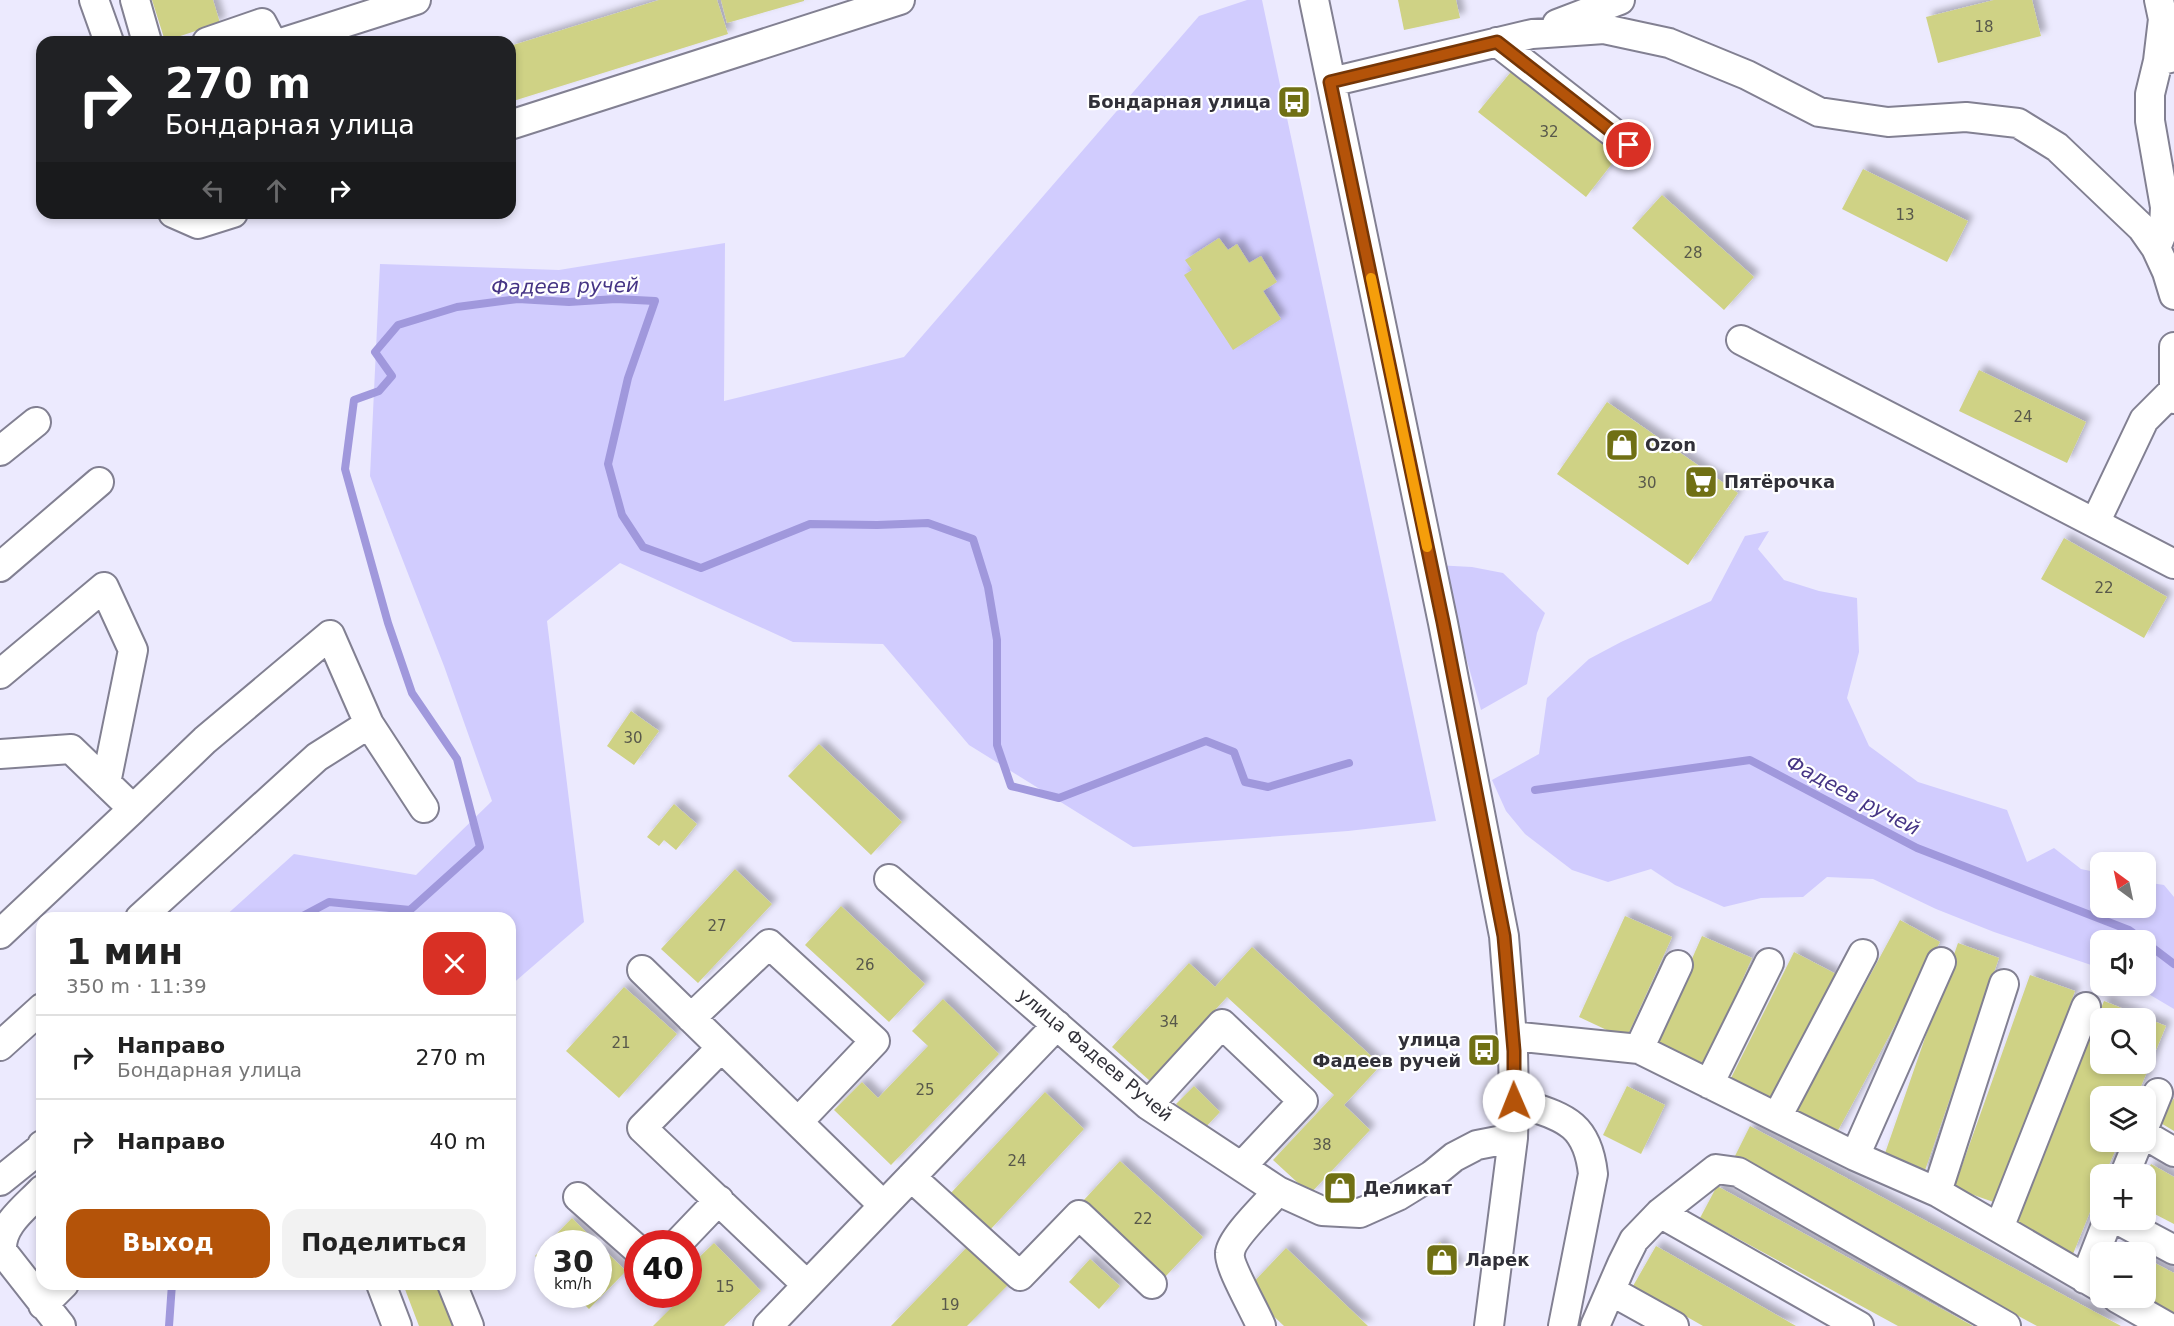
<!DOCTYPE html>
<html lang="ru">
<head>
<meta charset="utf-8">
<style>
  :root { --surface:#fff; --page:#f2f2f2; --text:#222; --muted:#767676; --line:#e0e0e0; --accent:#b45309 }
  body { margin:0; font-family:"DejaVu Sans",sans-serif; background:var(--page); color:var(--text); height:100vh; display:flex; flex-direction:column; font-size:22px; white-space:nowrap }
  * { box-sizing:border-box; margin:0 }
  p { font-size:20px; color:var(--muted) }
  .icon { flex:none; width:33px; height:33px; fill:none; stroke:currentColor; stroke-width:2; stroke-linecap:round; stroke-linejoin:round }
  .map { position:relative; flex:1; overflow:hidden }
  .details { position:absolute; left:36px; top:912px; width:480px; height:378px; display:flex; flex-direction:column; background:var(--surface); border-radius:18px; box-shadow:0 3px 9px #0003 }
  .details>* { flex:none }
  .guide { position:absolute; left:36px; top:36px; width:480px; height:183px; border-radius:18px; box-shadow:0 3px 9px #0003; background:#202124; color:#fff; overflow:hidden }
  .needle { width:39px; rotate:327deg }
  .controls { position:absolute; left:2090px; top:852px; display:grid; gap:12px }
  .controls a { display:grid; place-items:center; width:66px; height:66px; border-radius:12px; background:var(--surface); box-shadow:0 3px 9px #0003; font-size:30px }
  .speed { position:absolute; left:534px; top:1230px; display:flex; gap:12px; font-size:30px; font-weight:700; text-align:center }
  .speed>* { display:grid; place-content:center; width:78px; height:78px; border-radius:50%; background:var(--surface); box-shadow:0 3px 9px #0003; line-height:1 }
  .speed small { font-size:15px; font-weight:400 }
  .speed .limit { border:9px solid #d22; background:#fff; color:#111 }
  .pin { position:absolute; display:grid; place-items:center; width:51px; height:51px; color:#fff; margin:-26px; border:3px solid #fff; border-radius:50%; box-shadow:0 2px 6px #0007 }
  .me { position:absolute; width:66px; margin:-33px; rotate:359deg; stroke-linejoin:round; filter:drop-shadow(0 0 4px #0008) }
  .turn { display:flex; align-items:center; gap:21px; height:126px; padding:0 30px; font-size:27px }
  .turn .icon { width:78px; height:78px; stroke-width:2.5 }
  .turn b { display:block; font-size:42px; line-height:51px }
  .lanes { display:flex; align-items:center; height:57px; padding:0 30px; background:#0003; justify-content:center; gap:30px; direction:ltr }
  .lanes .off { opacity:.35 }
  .round { display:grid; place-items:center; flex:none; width:63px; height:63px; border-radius:18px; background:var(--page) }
  .overview { display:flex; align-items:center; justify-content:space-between; height:102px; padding:0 30px }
  h1 { font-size:36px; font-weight:800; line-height:45px }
  .action { display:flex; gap:12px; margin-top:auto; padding:12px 30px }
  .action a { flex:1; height:69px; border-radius:18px; background:var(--accent); color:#fff; font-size:24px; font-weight:800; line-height:69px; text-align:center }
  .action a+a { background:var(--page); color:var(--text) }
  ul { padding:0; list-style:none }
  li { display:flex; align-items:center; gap:18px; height:84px; padding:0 30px; border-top:2px solid var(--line) }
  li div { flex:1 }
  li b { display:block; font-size:22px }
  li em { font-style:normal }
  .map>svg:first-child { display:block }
  .green { fill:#d1ccfe }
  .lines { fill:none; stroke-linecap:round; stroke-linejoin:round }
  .stream { stroke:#a098dc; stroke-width:8 }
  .building { fill:#cfd285; fill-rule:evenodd; filter:url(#shadow) }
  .minor-casing { stroke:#828092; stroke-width:32 }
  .minor { stroke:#fff; stroke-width:28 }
  .route-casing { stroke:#753606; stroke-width:15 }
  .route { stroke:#b45309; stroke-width:10 }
  .slow { stroke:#f59e0b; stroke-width:10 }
  .labels { text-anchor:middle; stroke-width:4.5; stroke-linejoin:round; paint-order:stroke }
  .number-label { font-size:15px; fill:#58584b }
  .poi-label { font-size:18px; font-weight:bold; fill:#313038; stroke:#fff; text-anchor:start }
  .street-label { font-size:18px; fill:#313038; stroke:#fff }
  .water-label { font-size:20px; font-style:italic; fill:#463585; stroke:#fff }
</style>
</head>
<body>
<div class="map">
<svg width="2174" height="1326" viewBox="0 0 2174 1326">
  <defs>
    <filter id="shadow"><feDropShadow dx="5.5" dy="-5.5" stdDeviation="3" flood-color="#0004"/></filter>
  </defs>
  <rect width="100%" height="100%" fill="#eceafe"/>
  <!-- green -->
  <path class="green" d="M1247 0H1262L1436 821 1348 831 1133 847 969 745 883 644 793 642 620 563 547 621 584 922 510 986V918H223L294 854 416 875 492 801 444 666 370 476 380 264 559 270 725 243 724 401 904 357 1199 16Z
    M1769 531 1758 549 1784 580 1819 591 1857 598 1859 652 1847 698 1869 746 1918 782 2007 810 2027 862 2054 848 2081 869 2100 873V908H2145V882L2164 885 2174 897V1009L2135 986H2145V940H2100V968L1994 932 1936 909 1873 879 1827 877 1803 897 1761 898 1724 907 1675 885 1651 869 1608 882 1572 870 1525 834 1506 811 1492 780 1539 754 1547 698 1589 659 1621 642 1711 601 1745 536Z
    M1435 565 1472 567 1503 573 1545 613 1537 633 1527 684 1481 710 1451 605Z"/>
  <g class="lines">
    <!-- stream -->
    <path class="stream" d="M1535 790 1750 760 1917 848 2129 930 2143 940
      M299 918 329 902 410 910 480 847 457 759 412 693 388 623 345 469 354 400 379 391 392 376 375 352 398 325 457 307 518 299 569 302 616 299 655 301 628 378 608 464 622 515 643 547 701 568 810 524 877 525 928 523 973 539 988 587 997 640V745L1011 786 1059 798 1206 741 1234 752 1245 782 1268 787 1349 763
      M2145 942 2174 964
      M169 1326 172 1284"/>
  </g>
  <!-- building -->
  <path class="building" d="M152 0H213L220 23 165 41Z
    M659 0H717L728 34 510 102V46Z
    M721 0H804V1L727 23Z
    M1398 0H1456L1460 18 1404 30Z
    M1994 0H2032L2041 36 1938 63 1926 17Z
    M1515 67 1621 152 1586 197 1478 112Z
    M1863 169 1968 221 1947 262 1842 209Z
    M1662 195 1754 277 1724 310 1632 228Z
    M1219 238 1228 250 1237 244 1249 263 1261 256 1277 282 1263 291 1281 319 1233 350 1184 275 1192 270 1185 260Z
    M1979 370 2086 422 2067 463 1959 411Z
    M1607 402 1738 493 1688 565 1557 474Z
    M2064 538 2167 597 2144 638 2041 579Z
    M631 711 659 731 634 765 607 746Z
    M819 744 902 822 871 855 788 776Z
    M674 804 697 824 676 850 664 840 659 846 647 837Z
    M735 869 772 904 698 983 661 949Z
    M841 906 925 984 889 1022 805 945Z
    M1625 916 1672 937 1626 1039 1579 1017Z
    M1900 920 1940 942 1835 1136 1795 1114Z
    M1702 936 1752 958 1701 1074 1651 1052Z
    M1958 943 1999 958 1924 1173 1883 1159Z
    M1252 947 1381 1065 1344 1105 1370 1130 1310 1194 1273 1160 1334 1095 1227 997 1150 1081 1112 1047 1189 963 1215 987Z
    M1794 952 1836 974 1772 1101 1730 1080Z
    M2030 975 2075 991 1999 1204 1954 1188Z
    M624 987 677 1034 619 1098 566 1051Z
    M943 999 999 1054 891 1165 834 1110 862 1082 878 1098 928 1046 912 1031Z
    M2104 1001 2166 1026 2137 1096H2100V1142H2119L2105 1174H2100V1187L2073 1254 2011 1229ZM2100 1018H2145V1064H2100Z
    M1194 1086 1220 1112 1203 1130 1176 1104Z
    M1627 1086 1665 1105 1641 1154 1603 1135Z
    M1045 1092 1084 1129 989 1231 950 1194Z
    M2174 1098V1131L2159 1122Z
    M1750 1126 2121 1326H2037L1732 1162Z
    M1120 1161 1203 1237 1165 1277 1083 1201Z
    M2151 1164 2174 1177V1224L2145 1209V1176Z
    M1717 1186 1973 1326H1898L1700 1218Z
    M572 1218 598 1244H548V1268L535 1256Z
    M1440 1242 1459 1266 1445 1277 1426 1253Z
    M714 1243 761 1291 724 1326H653L685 1294H688V1291L697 1283 688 1274V1268Z
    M598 1244 626 1271 589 1309 574 1294H598Z
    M2119 1244 2134 1252H2115Z
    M969 1245 1009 1284 967 1326H891Z
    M1656 1246 1796 1326H1703L1633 1286Z
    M1286 1248 1368 1326H1284L1246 1290Z
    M2145 1258 2174 1273V1321L2128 1298H2145Z
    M1090 1259 1120 1286 1099 1309 1069 1282Z
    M403 1284H438L455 1326H419Z"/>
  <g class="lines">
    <defs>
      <path id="minor" d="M94 0 109 42
        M135 0 147 42
        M1314 0 1443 623 1504 936 1513 1051 1514 1101 1513 1138 1489 1326
        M1557 24 1620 0
        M207 42 262 23 272 42
        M284 42 416 0
        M1497 42 1629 145
        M2158 61 2163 19 2159 0
        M1331 82 1532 34 1604 29 1669 43 1747 75 1819 112 1888 122 1966 117 2018 123 2057 147 2142 228 2156 248 2167 272 2174 295
        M510 125 900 0
        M173 213 198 224 233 213
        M2156 248 2164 228 2165 207 2150 121V94L2158 61 2174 57
        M1741 340 2174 564
        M2174 347V399
        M0 451 36 422
        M2095 523 2144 420 2173 391
        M0 567 99 482
        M0 674 104 587 133 650 106 783
        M0 754 71 749 133 809 0 934
        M133 809 205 740 330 635 369 724
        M889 879 1148 1105 1278 1191 1322 1211 1360 1213 1398 1196 1432 1175 1454 1157 1477 1145 1513 1138
        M140 918 317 757 369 724 424 808
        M642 970 883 1205
        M691 1018 769 944 875 1041 798 1122
        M1512 1036 1639 1049 1855 1156 1937 1192 2100 1287
        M0 1046 42 1008
        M721 1048 642 1128 807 1285
        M1639 1049 1678 965
        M1709 1084 1769 963
        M1514 1101C1560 1117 1587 1119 1593 1174L1563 1326
        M1148 1105 1222 1024 1303 1101 1242 1166
        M1777 1117 1863 954
        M2145 1125 2158 1093
        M2145 1135 2174 1152
        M1855 1156 1941 962
        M2125 1174 2138 1142
        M911 1177 1020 1276 1079 1215 1152 1284
        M0 1181 41 1148 42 1145
        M42 1190C25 1208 0 1225 2 1251L61 1326
        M1937 1192 2004 984
        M578 1197 638 1250
        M1660 1213 1859 1326
        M2118 1220 2174 1250
        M1999 1228 2086 1007
        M677 1244 719 1200
        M2085 1279 2108 1220
        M381 1284 397 1326
        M452 1284 469 1326
        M1611 1291 1674 1326
        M2117 1298 2166 1326
        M43 1305 64 1284
        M768 1326 1057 1025
        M1261 1326C1255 1311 1228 1265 1230 1253 1231 1238 1267 1204 1278 1191
        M1595 1326 1622 1264 1634 1240 1660 1213 1716 1169 1738 1172 2006 1326"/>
    </defs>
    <!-- minor casing -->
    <use href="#minor" class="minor-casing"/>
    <!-- minor -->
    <use href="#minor" class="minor"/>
  </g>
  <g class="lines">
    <defs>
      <path id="route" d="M1514 1101V1051L1504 936 1443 622 1330 82 1497 42 1629 145"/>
    </defs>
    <!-- route casing -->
    <use href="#route" class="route-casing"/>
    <!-- route -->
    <use href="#route" class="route"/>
    <!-- slow -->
    <path class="slow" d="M1371 278 1427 547"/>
  </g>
  <!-- icons -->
  <defs>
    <symbol id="bus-square" viewBox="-11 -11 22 22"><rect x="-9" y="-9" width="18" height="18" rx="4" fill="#707014" stroke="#fff"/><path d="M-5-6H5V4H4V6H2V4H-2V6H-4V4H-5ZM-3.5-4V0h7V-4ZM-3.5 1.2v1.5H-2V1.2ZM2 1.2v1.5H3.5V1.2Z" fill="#fff"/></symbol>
    <symbol id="shop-square" viewBox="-11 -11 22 22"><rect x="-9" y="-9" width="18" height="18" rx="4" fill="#707014" stroke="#fff"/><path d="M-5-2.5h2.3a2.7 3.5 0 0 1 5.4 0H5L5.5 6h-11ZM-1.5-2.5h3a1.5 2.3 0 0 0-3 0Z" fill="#fff"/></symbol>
    <symbol id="supermarket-square" viewBox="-11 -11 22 22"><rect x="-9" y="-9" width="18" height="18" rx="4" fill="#707014" stroke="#fff"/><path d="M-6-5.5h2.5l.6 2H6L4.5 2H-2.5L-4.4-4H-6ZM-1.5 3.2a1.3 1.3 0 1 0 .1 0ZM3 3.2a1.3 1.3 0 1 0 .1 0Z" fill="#fff"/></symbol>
  </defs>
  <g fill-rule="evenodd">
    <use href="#bus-square" x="1275" y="83" width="38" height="38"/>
    <use href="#shop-square" x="1603" y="426" width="38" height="38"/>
    <use href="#supermarket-square" x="1682" y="463" width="38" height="38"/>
    <use href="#bus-square" x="1465" y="1031" width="38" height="38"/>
    <use href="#shop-square" x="1321" y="1169" width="38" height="38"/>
    <use href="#shop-square" x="1423" y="1241" width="38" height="38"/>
  </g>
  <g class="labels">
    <!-- number labels -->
    <g class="number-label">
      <text x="1984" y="32">18</text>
      <text x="1549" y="137">32</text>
      <text x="1905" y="220">13</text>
      <text x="1693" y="258">28</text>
      <text x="2023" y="422">24</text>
      <text x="1647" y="488">30</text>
      <text x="2104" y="593">22</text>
      <text x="633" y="743">30</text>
      <text x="717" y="931">27</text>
      <text x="865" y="970">26</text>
      <text x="1169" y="1027">34</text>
      <text x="621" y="1048">21</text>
      <text x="925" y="1095">25</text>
      <text x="1322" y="1150">38</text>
      <text x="1017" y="1166">24</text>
      <text x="1143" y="1224">22</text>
      <text x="725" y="1292">15</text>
      <text x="950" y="1310">19</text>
    </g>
    <!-- poi labels -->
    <g class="poi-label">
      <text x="1271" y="108" text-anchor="end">Бондарная улица</text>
      <text x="1645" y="451">Ozon</text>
      <text x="1724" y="488">Пятёрочка</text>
      <text x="1461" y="1046" text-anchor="end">улица<tspan x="1461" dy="21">Фадеев ручей</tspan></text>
      <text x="1363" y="1194">Деликат</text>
      <text x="1465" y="1266">Ларек</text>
    </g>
    <!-- street labels -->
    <g class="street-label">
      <text transform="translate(1095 1055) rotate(40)" y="6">улица Фадеев Ручей</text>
    </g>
    <!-- water labels -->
    <g class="water-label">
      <text transform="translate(565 286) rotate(-1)" y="7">Фадеев ручей</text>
      <text transform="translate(1853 795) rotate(28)" y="7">Фадеев ручей</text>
    </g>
  </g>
</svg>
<div class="controls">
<a><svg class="needle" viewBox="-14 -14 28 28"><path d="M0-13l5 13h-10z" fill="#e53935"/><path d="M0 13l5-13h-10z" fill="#767676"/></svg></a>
<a><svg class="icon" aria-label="sound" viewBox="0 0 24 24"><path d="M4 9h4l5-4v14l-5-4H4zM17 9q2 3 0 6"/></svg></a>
<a><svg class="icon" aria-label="search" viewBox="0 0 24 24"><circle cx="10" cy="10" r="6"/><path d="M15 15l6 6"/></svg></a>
<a><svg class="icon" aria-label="layers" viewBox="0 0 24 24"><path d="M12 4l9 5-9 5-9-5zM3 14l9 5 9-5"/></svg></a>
<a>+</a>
<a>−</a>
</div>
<div class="speed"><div>30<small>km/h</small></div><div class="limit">40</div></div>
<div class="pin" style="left:1629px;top:145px;background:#d93025"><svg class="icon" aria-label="arrive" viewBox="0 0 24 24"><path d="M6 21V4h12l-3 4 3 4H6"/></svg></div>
<svg class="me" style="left:1514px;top:1101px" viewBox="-20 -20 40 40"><circle r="19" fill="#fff"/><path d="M0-13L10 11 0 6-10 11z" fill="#b45309"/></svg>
<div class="guide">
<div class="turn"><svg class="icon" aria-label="right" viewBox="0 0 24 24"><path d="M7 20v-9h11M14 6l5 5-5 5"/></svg><div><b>270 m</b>Бондарная улица</div></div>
<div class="lanes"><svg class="icon off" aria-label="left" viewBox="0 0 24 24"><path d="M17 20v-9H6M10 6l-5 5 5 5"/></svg><svg class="icon off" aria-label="ahead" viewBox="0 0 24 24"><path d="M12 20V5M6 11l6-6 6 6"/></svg><svg class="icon" aria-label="right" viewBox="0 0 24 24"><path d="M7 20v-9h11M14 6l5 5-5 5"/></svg></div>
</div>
<section class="details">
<div class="overview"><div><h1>1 мин</h1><p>350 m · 11:39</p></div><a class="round" style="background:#d93025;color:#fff"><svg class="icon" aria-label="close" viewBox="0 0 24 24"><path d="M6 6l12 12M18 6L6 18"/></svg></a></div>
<ul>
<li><svg class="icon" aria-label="right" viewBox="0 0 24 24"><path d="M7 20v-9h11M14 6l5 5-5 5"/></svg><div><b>Направо</b><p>Бондарная улица</p></div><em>270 m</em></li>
<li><svg class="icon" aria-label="right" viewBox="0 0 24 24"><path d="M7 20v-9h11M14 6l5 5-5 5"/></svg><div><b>Направо</b></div><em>40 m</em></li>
</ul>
<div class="action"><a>Выход</a><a>Поделиться</a></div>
</section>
</div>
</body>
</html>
